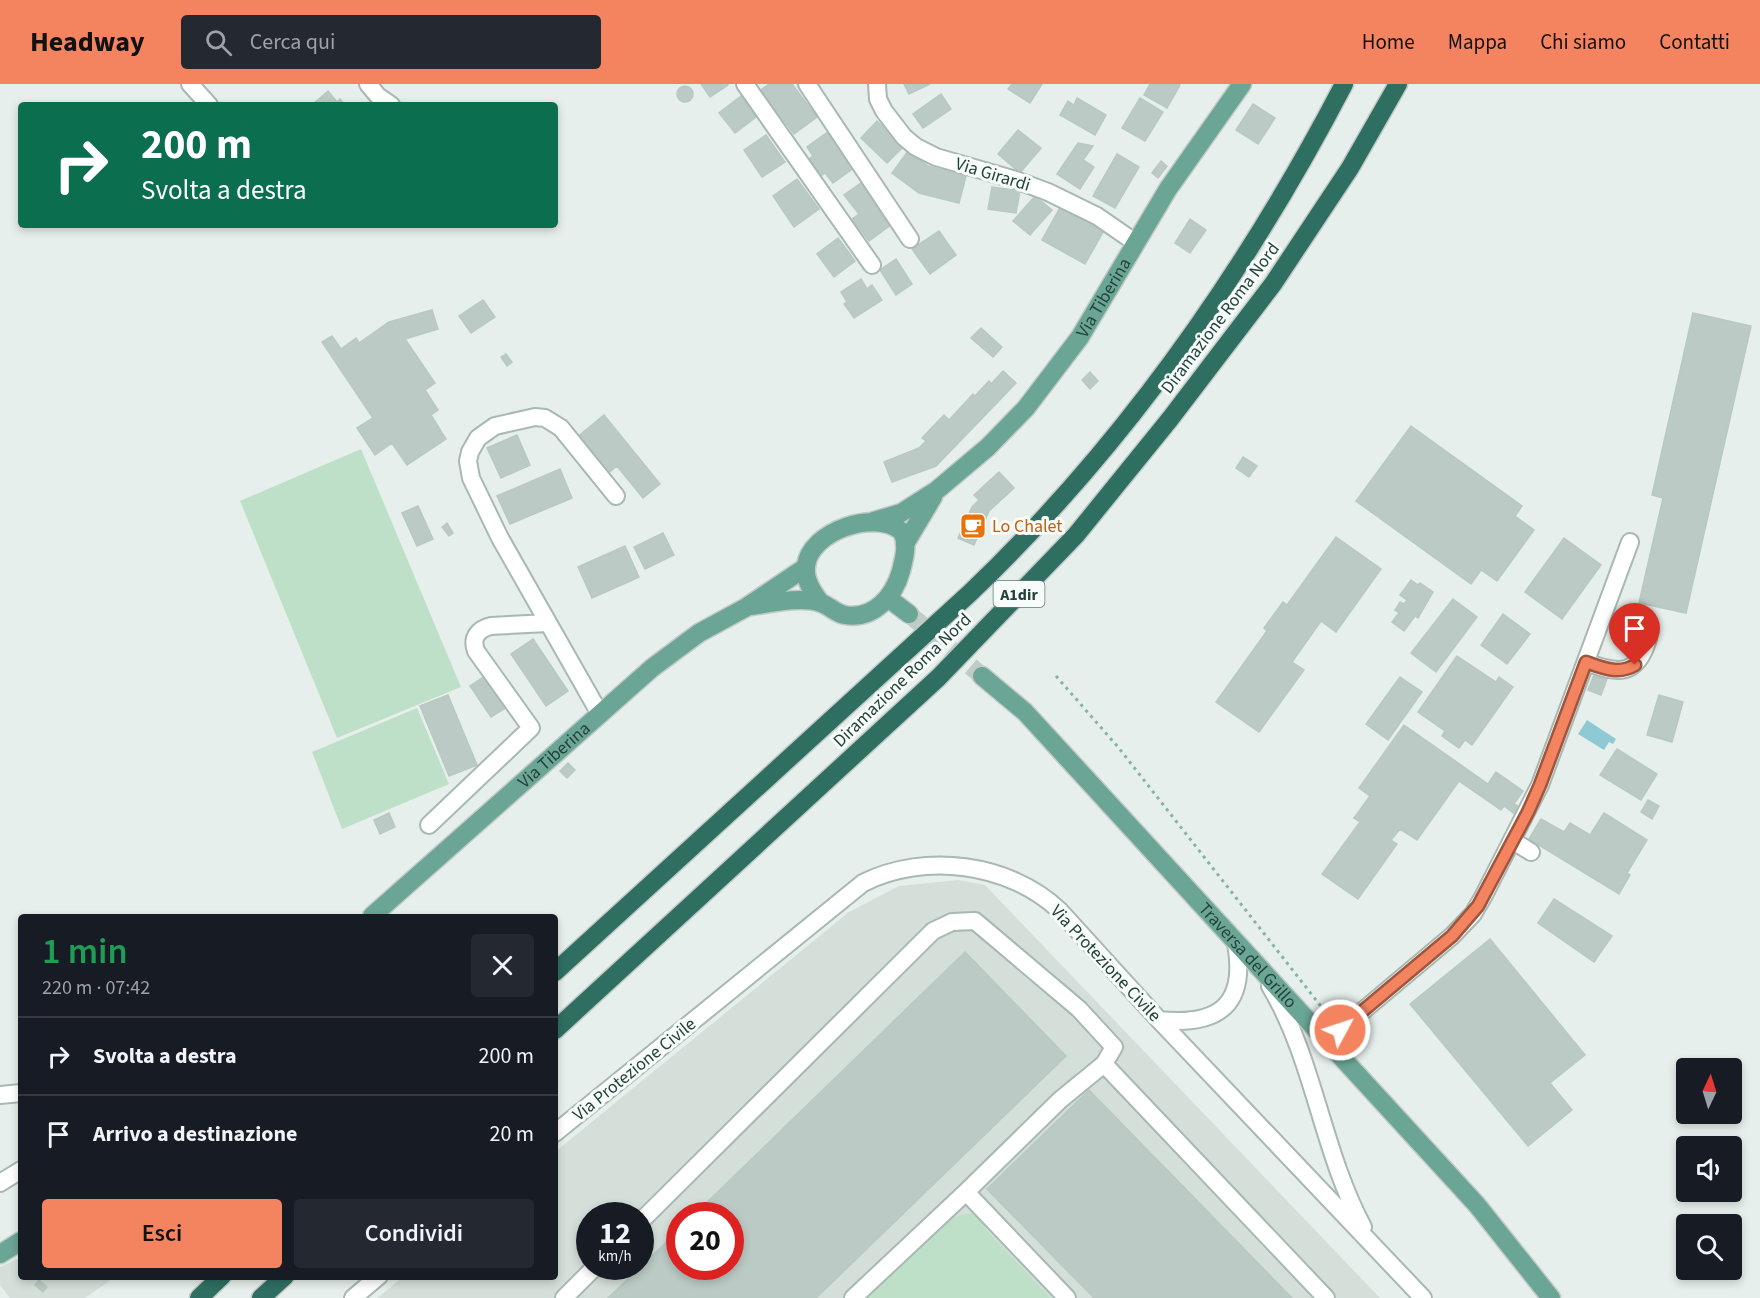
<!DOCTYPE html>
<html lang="it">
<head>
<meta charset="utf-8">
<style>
  :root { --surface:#171b24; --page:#242831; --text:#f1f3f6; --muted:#9ea1a6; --line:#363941; --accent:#f4845f }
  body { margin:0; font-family:"Source Sans 3",sans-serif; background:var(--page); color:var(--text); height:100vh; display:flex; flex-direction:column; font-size:22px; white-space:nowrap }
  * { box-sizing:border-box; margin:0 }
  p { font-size:20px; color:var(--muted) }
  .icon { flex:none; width:33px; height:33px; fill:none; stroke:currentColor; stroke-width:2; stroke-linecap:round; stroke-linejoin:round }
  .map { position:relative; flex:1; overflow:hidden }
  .side { position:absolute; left:18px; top:830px; width:540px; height:366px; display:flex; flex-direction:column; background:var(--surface); border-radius:6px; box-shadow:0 3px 9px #0003 }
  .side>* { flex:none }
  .top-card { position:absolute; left:18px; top:18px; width:540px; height:126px; border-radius:6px; box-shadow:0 3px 9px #0003; background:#0b6e4f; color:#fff; overflow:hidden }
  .needle { width:39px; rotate:4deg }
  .controls { position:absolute; left:1676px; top:974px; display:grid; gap:12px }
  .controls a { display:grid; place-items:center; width:66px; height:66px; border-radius:6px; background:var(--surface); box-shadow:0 3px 9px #0003; font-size:30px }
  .speed { position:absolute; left:576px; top:1118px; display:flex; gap:12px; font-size:30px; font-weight:700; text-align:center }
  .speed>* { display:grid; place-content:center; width:78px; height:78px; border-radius:50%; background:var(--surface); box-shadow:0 3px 9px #0003; line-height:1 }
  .speed small { font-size:15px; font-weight:400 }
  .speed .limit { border:9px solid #d22; background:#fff; color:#111 }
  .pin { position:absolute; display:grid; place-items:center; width:51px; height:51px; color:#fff; margin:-62px -26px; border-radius:50% 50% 50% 0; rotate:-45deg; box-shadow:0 0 6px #0007 }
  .pin .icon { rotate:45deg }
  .me { position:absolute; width:66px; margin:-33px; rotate:50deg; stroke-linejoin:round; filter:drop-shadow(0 0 4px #0008) }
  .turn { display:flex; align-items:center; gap:21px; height:126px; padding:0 24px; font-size:27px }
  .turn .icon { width:78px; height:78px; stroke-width:2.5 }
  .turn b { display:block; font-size:42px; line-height:51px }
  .round { display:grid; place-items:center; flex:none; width:63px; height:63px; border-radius:6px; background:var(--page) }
  .headline { display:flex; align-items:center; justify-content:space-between; height:102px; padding:0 24px }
  h1 { font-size:36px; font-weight:600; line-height:45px; color:#1e9e55 }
  .cta { display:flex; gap:12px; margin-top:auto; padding:12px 24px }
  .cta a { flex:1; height:69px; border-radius:6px; background:var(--accent); color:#111; font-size:24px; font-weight:600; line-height:69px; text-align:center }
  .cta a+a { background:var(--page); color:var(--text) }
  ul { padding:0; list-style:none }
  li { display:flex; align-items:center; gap:18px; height:78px; padding:0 24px; border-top:2px solid var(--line) }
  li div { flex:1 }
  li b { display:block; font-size:22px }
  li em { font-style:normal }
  header { display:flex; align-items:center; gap:36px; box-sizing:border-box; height:84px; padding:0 30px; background:var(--accent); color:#111 }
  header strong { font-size:28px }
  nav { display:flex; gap:33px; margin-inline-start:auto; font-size:21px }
  .search { width:420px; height:54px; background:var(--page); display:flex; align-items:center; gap:15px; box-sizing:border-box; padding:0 21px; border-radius:6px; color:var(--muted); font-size:22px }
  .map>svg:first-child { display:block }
  .built { fill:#d4dfda; fill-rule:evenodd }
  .green { fill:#bfe0c8 }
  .water { fill:#8ec9d4 }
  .building { fill:#bbcac4; stroke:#b8c9c2; stroke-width:1.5 }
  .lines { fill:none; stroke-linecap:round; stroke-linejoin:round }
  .major-tunnel { stroke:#bfccc8; stroke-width:18; stroke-dasharray:18 9; stroke-linecap:butt }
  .minor-casing { stroke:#a8b8b2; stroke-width:20 }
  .major-casing { stroke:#c2cac8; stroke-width:21 }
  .highway-casing { stroke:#c2cac8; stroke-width:21 }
  .path { stroke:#86b3a5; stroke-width:3; stroke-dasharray:3 4.5; stroke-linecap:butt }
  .minor { stroke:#fff; stroke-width:16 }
  .major { stroke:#6aa596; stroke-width:18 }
  .highway { stroke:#2f6f62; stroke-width:18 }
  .route-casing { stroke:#9f563e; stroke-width:15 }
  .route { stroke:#f4845f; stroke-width:10 }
  .labels { text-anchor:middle; stroke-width:6; stroke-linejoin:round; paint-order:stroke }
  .shield { fill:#f7fbf9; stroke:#637a73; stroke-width:1.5 }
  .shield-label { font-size:16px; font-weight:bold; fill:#24423a }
  .street-label { font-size:18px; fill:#24423a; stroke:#f7fbf9 }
  .food-label { font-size:18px; fill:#c56008; stroke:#f7fbf9; text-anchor:start }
</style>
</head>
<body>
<header>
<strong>Headway</strong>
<div class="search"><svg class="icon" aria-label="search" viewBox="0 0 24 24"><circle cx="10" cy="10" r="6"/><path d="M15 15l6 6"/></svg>Cerca qui</div>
<nav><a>Home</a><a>Mappa</a><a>Chi siamo</a><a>Contatti</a></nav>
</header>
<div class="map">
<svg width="1760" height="1214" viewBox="0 0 1760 1214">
  <rect width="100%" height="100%" fill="#e6efeb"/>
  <!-- built -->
  <path class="built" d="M958 796 985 801 1380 1214H377L403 1193 555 1192V1068L849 828 899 802ZM590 1131H640V1182H590ZM680 1131H730V1182H680Z
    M21 1173V1192L115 1193 85 1214H10L0 1201V1183Z"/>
  <!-- green -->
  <path class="green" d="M361 365 461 603 337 654 240 417Z
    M417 624 449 700 342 745 312 668Z
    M975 1129 982 1132 990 1140 985 1144 988 1148 1051 1214H863L936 1142 963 1130Z"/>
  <!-- water -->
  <path class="water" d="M1587 636 1616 655 1613 660 1609 658 1604 666 1578 650Z"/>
  <!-- building -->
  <path class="building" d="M701 0H728V1L710 13Z
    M769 0H792L817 33 794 50 761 6Z
    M904 0H930L909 10Z
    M1012 0H1042L1030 19 1008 5Z
    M1150 0H1178L1180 1 1167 24 1144 11Z
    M677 10a8 8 0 1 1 16 0a8 8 0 1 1-16 0Z
    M328 7 337 18 340 15 345 21H312Z
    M941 10 951 25 923 44 913 30Z
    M741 12 756 33 735 49 719 29Z
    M1077 14 1106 31 1095 51 1060 31 1068 17 1074 21Z
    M1140 14 1163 28 1145 57 1122 44Z
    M1253 20 1275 34 1258 60 1236 46Z
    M877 37 904 62 887 79 861 54Z
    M1018 46 1041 64 1020 89 998 70Z
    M829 47 855 83 833 99 825 89 817 95 805 78 813 72 807 63Z
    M766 51 785 78 762 93 744 66Z
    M1078 59 1093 62 1083 76 1094 83 1080 105 1057 90Z
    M908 67 928 82 966 92 959 119 919 109 892 89Z
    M1117 70 1139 83 1115 124 1093 112Z
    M1161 77 1167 82 1158 94 1152 89Z
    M797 95 819 125 794 143 773 112Z
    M861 99 892 140 869 157 852 135 859 130 844 111Z
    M992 103 1020 107 1016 129 988 125Z
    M1035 112 1052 126 1030 151 1013 137Z
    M1062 120 1107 141 1085 180 1042 156Z
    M1190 135 1206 146 1190 169 1175 159Z
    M939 147 956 171 930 190 912 165Z
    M838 154 855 177 834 193 817 170Z
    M896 175 912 200 896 211 880 186Z
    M861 195 867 205 872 201 882 216 854 234 844 220 847 218 841 208Z
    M483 216 495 233 471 249 459 232Z
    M432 226 438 245 405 255 435 299 425 306 438 326 431 331 446 355 407 381 392 359 375 371 357 344 373 334 322 258 332 252 341 265 356 254 359 259 389 238Z
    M1693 229 1751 242 1686 529 1639 519 1663 414 1652 411Z
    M981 244 1002 263 993 273 971 254Z
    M506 270 512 278 507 282 501 273Z
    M1003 287 1016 299 936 382 892 398 884 378 919 364 926 357 922 354 944 331 949 336 973 310 975 312 989 297 991 300Z
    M1090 288 1098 297 1090 305 1082 296Z
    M604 331 660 400 643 414 617 382 606 391 576 354Z
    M1411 342 1522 422 1515 432 1534 446 1497 497 1481 486 1471 500 1356 417Z
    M517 351 530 381 501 394 487 364Z
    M1243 373 1257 382 1249 393 1236 384Z
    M560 385 572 414 510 440 497 412Z
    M999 388 1014 404 989 427 974 461 958 454 972 423 979 416 974 411Z
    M418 422 433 455 417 462 402 429Z
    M447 439 453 449 449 452 442 443Z
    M663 449 674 471 645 485 634 463Z
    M1336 453 1381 485 1336 548 1321 537 1292 578 1304 586 1259 648 1216 618 1267 547 1264 544 1283 518 1287 521Z
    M1564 454 1601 481 1562 535 1525 508Z
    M625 462 639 493 592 514 578 483Z
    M1411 496 1418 501 1420 499 1433 508 1418 534 1415 532 1404 547 1392 538 1399 529 1395 526 1400 518 1404 520 1407 516 1400 511Z
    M1453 515 1477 533 1436 588 1411 569Z
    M1503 530 1530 550 1507 580 1481 561Z
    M533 555 568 607 546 622 511 570Z
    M1457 572 1496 598 1499 593 1513 603 1472 661 1465 656 1459 664 1442 652 1445 647 1418 628Z
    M1594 591 1607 595 1601 611 1588 606Z
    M485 592 507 623 491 633 470 602Z
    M1400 593 1422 608 1388 656 1366 640Z
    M448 611 477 681 449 692 420 622Z
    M1659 611 1683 618 1672 658 1647 651Z
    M1404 641 1488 700 1496 688 1523 707 1514 720 1521 724 1516 731 1504 722 1501 726 1459 697 1417 756 1400 745 1391 756 1397 760 1358 815 1322 790 1360 738 1354 734 1370 712 1359 704Z
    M1617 665 1657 690 1641 716 1600 691Z
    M568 679 575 686 567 694 560 687Z
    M1648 716 1659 722 1652 735 1641 728Z
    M389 729 395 743 380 750 374 736Z
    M1604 729 1647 756 1627 789 1630 791 1619 810 1529 755 1541 735 1564 748 1570 739 1590 751Z
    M1554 815 1612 852 1594 878 1538 839Z
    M1490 855 1585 971 1550 999 1572 1026 1528 1062 1410 920Z
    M965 868 1066 972 816 1214H608L680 1145V1182H730V1131H694Z
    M1089 1006 1292 1214H1094L987 1105Z
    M39 1196 47 1203 43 1208 35 1201Z"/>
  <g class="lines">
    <!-- major-tunnel -->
    <path class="major-tunnel" d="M909 530 982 592"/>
    <defs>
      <path id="minor" d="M190 0 209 21
        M368 0 378 12 391 21
        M745 0 872 181
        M807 0 910 155
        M877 0 878 15 884 27 904 53 916 63 936 73 1016 96 1048 108 1097 132 1136 159
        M1586 578C1618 590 1637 593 1648 555
        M600 630 500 454 471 394 468 377 470 368 478 354 495 342 535 333 545 334 561 344 616 412
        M429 741 531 644 476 567C471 554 478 545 491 542L548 539
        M1513 757 1531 768
        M1270 902C1314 975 1322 1067 1363 1143
        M1159 936C1219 942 1247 921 1236 859
        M1327 957 1452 852 1473 830 1483 813 1540 701 1630 458
        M1104 980 1326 1214
        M0 1011 21 1009
        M555 1049 863 799C924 768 1009 779 1059 826L1159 936 1423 1214
        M0 1099 21 1086
        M966 1108 1067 1214
        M640 1138 933 847 952 838 975 837 1079 925 1114 963 1104 980 1060 1016 966 1108 853 1214
        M353 1214 379 1192
        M564 1214 596 1182"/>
      <g id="major">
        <path id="s1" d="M874 437 901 429 937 406 988 363 1026 324 1080 253 1168 105 1242 0"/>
        <path d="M905 460 933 413"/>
        <path d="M888 514 909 530"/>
        <path d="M752 522C771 519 803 512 821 519 830 522 836 530 845 531 874 536 894 512 901 487 904 475 909 458 901 447 875 425 810 447 806 482 804 496 813 509 821 519"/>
        <path id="s2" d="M982 592 1025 628 1477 1121 1551 1214"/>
        <path id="s3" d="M372 832 652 584 699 549 745 524 806 483"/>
        <path d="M0 1170 21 1157"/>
      </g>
      <path id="highway" d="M555 888 970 509C1123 363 1246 188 1344 0
        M555 946 938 594 1076 451 1170 335 1273 200 1350 84 1398 0
        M199 1214 222 1192
        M261 1214 285 1192"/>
    </defs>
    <!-- minor casing -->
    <use href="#minor" class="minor-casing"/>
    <!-- major casing -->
    <use href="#major" class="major-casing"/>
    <!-- highway casing -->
    <use href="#highway" class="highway-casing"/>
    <!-- path -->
    <path class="path" d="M1056 592 1118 663 1327 930"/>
    <!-- minor -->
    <use href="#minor" class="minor"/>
    <!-- major -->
    <use href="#major" class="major"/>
    <!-- highway -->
    <use href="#highway" class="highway"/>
  </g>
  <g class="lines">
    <defs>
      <path id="route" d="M1340 946 1452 852 1478 822 1528 728 1540 701 1586 578C1603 584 1619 591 1635 581"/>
    </defs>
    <!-- route casing -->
    <use href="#route" class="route-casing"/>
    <!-- route -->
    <use href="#route" class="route"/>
  </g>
  <!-- icons -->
  <defs>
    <symbol id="cafe-square" viewBox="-11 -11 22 22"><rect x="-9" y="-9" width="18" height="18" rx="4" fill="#e8710a" stroke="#f7fbf9"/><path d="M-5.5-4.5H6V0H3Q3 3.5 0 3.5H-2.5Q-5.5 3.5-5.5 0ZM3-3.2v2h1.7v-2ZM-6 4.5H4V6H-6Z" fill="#fff"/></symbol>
  </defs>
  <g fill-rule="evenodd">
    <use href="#cafe-square" x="958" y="427" width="30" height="30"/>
  </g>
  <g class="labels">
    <!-- shield labels -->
    <rect class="shield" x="993.5" y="497" width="51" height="26" rx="4.5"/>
    <g class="shield-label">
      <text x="1019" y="516">A1dir</text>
    </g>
    <!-- street labels -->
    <g class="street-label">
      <text transform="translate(993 90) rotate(17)" y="6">Via Girardi</text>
      <text dy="6" stroke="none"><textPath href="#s1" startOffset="327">Via Tiberina</textPath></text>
      <text transform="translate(1220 234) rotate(-53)" y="6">Diramazione Roma Nord</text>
      <text transform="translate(902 596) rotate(-44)" y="6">Diramazione Roma Nord</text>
      <text dy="6" stroke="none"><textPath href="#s3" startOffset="243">Via Tiberina</textPath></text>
      <text dy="6" stroke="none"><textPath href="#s2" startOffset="386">Traversa del Grillo</textPath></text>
      <text transform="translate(1106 879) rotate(47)" y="6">Via Protezione Civile</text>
      <text transform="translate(634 985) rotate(-39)" y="6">Via Protezione Civile</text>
    </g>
    <!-- food labels -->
    <g class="food-label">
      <text x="992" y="448">Lo Chalet</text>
    </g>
  </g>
</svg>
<div class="controls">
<a><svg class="needle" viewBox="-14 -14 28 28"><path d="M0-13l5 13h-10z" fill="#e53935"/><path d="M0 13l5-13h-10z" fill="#9ea1a6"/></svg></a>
<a><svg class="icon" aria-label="sound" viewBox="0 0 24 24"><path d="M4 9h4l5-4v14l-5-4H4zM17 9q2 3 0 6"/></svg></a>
<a><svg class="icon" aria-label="search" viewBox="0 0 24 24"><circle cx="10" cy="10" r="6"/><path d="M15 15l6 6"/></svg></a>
</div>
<div class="speed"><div>12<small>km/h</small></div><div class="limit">20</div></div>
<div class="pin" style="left:1635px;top:581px;background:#d93025"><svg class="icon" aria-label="arrive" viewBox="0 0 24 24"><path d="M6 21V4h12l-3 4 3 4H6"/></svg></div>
<svg class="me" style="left:1340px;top:946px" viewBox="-20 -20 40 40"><circle r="17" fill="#f4845f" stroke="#fff" stroke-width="3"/><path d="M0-11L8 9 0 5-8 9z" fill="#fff"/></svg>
<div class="top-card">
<div class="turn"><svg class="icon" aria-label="right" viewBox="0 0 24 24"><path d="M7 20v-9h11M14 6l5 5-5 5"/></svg><div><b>200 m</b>Svolta a destra</div></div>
</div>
<section class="side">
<div class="headline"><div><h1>1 min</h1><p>220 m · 07:42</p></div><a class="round"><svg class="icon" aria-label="close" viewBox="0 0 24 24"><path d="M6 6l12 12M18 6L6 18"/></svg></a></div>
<ul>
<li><svg class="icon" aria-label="right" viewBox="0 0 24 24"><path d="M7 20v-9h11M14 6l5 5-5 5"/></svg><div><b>Svolta a destra</b></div><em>200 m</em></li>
<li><svg class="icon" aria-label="arrive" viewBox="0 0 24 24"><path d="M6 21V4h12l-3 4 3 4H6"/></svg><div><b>Arrivo a destinazione</b></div><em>20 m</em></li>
</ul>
<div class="cta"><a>Esci</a><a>Condividi</a></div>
</section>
</div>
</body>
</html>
